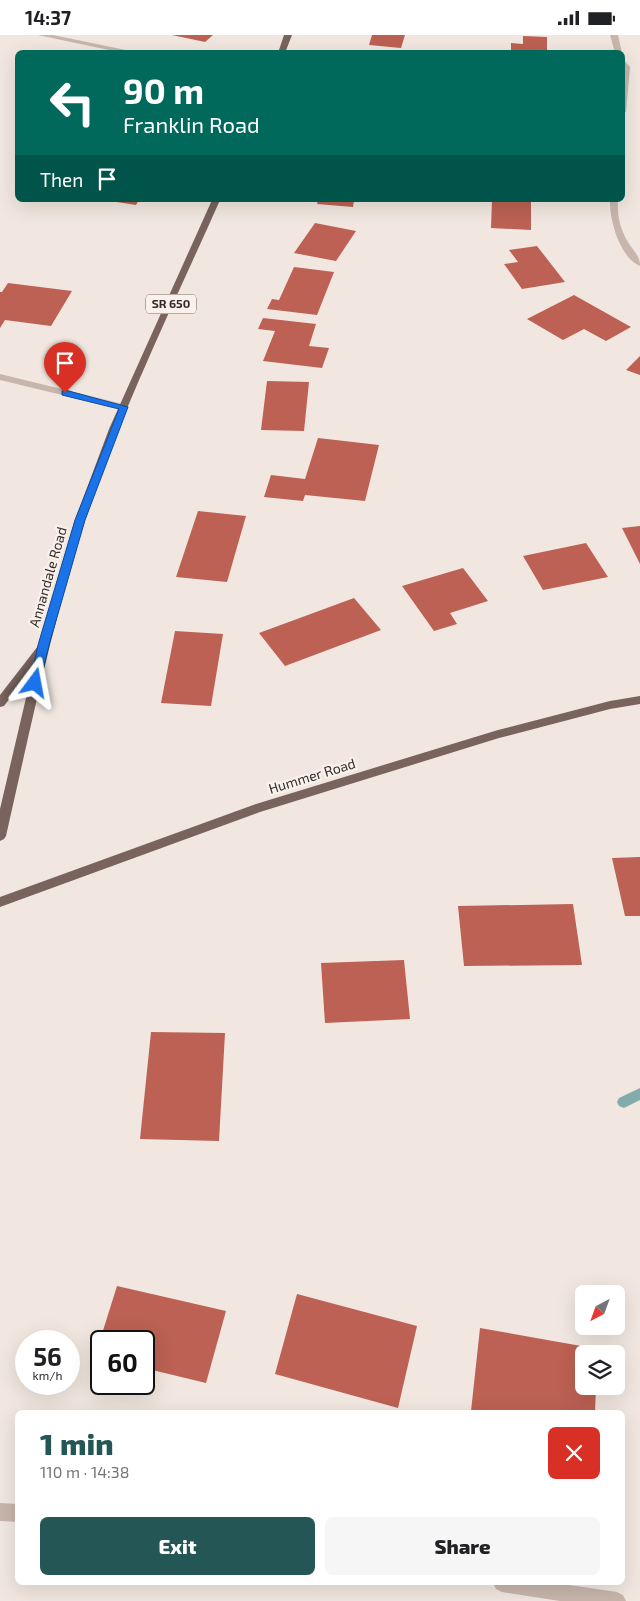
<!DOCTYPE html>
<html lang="en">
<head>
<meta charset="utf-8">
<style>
  :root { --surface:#fff; --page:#f6f6f6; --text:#202124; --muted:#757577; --accent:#235654 }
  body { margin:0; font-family:"Exo 2",sans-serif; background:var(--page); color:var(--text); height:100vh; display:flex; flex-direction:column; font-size:19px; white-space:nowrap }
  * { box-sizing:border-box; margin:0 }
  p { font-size:16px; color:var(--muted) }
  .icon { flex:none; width:28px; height:28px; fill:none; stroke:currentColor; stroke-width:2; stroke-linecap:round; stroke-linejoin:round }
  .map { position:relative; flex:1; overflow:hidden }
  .details { position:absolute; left:15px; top:1375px; width:610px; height:175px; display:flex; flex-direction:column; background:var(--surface); border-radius:8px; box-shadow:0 5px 20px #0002 }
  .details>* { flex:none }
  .banner { position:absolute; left:15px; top:15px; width:610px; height:152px; border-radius:8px; box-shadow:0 5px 20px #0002; background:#00695c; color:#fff; overflow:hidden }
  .needle { width:32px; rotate:221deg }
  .fabs { position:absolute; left:575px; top:1250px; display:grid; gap:10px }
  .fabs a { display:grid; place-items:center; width:50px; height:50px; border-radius:8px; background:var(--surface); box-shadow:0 5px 20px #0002; font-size:25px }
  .speed { position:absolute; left:15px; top:1295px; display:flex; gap:10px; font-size:25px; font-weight:700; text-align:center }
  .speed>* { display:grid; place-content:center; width:65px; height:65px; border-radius:50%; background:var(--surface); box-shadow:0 5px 20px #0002; line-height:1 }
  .speed small { font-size:12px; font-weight:400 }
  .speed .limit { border:2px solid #111; border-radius:8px; background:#fff; color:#111 }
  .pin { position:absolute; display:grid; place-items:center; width:42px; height:42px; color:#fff; margin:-51px -21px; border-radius:50% 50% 50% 0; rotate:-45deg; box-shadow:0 0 5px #0007 }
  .pin .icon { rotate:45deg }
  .me { position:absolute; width:55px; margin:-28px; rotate:13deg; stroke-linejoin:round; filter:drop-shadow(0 0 4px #0008) }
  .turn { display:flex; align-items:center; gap:18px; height:105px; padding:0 25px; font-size:22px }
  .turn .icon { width:65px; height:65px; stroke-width:2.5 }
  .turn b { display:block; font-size:35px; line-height:42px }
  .then { display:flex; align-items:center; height:48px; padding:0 25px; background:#0003; gap:10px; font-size:19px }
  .round { display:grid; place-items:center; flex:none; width:52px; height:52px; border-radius:8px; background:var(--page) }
  .overview { display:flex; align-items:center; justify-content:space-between; height:85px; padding:0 25px }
  h1 { font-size:30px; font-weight:800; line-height:38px; color:var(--accent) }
  .button { display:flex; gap:10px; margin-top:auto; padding:10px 25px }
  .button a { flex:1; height:58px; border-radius:8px; background:var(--accent); color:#fff; font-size:20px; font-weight:800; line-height:58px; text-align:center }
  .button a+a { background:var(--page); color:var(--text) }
  .status { display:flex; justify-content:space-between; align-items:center; height:35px; padding:0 25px; background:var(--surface); direction:ltr }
  .status svg { height:14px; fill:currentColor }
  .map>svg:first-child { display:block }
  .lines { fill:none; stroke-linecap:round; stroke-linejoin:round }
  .stream { fill:#81aca9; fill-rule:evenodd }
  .building { fill:#bc6153 }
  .minor { fill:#c8b6ac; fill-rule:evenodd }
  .major { fill:#78635d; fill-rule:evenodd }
  .route { fill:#1a73e8; stroke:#114b97 }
  .labels { text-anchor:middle; stroke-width:4.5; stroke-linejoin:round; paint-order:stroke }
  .shield { fill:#f9f2ec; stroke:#716864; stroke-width:1 }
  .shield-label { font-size:12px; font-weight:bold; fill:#372d2a }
  .street-label { font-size:14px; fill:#372d2a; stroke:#f9f2ec }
</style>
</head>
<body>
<div class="status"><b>14:37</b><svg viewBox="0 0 49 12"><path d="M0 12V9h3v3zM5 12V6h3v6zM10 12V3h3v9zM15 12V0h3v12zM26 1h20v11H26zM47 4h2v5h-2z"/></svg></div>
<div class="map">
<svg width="640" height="1566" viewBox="0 0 640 1566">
  <rect width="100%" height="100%" fill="#f1e7e0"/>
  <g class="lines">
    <!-- stream -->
    <path class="stream" d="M640 1053V1065L624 1073 619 1071 617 1067 619 1063Z"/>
  </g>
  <!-- building -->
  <path class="building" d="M172 0H213L205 7Z
    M372 0H405L401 13 369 10Z
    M523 1 547 2V18H511V8L523 9Z
    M104 165H139L136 170Z
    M318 165H354L353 172 317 169Z
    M492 165H531V195L491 193Z
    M315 188 356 196 336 226 294 218Z
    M537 211 565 247 522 254 504 229 518 227 509 215Z
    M294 232 334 237 317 280 267 274 272 264 279 265Z
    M8 248 72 256 51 291 5 285 0 293V257H2Z
    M574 260 631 292 606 306 584 294 563 305 527 284Z
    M263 283 316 289 309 311 329 313 322 333 263 326 275 296 258 294Z
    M640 321V340L626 335Z
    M267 346 309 347 304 396 261 395Z
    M318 403 379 410 365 466 305 460 303 466 264 462 271 440 305 444Z
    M198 476 246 481 227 547 176 542Z
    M640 491V529L622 493Z
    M586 508 608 542 543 555 523 521Z
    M463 533 488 566 450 578 457 589 434 596 402 551Z
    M354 563 381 595 285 631 259 598Z
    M175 596 223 599 211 671 161 668Z
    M640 822V881H625L612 823Z
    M573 869 582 930 464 931 458 871Z
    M404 925 410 984 325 988 321 928Z
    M151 997 225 998 219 1106 140 1104Z
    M117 1251 226 1276 206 1348 144 1333V1306H101V1323L95 1321Z
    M297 1259 417 1291 398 1373 275 1339Z
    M480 1293 598 1314V1319H584V1351H596L595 1378 471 1376Z"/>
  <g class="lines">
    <!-- minor -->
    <path class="minor" d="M38 0H53L140 18H123Z
      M610 0H618L622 18H615Z
      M622 23 630 32 626 77 622 79Z
      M610 165H618C617 180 620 194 628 207 633 216 640 220 640 231 620 223 609 185 610 165Z
      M0 339 127 370 129 372 124 375 0 345Z
      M0 1468 18 1469V1487L0 1486Z
      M493 1548H556L617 1557 623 1560 626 1566H560L502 1557 496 1554Z"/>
    <!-- major -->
    <path class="major" d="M284 0H292L285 18H278Z
      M212 165H220C174 269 120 377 85 486 52 589 30 695 6 801L4 804 0 806V774L33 633 4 671 0 672V660L38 611 75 485 109 394Z
      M640 661V669L610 674 499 703 260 777 0 872V862L256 769 498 695 610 666Z"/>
  </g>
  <!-- route -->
  <path class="route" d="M65 355 128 372 85 485 49 610 40 648 35 652 30 648 38 610 75 485 119 374 62 360V356Z"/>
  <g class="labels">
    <!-- shield labels -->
    <rect class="shield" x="146" y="259.5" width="50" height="19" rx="4"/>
    <g class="shield-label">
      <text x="171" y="273">SR 650</text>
    </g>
    <!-- street labels -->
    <g class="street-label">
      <text transform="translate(48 542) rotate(-74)" y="5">Annandale Road</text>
      <text transform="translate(312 741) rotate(-17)" y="5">Hummer Road</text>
    </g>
  </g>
</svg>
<div class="fabs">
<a><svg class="needle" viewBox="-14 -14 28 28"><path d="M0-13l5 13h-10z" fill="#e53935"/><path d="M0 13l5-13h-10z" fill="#757577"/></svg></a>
<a><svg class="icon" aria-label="layers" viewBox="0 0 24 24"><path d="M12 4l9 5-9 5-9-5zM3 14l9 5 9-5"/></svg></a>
</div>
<div class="speed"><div>56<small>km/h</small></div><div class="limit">60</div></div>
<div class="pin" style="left:65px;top:358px;background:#d93025"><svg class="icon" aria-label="arrive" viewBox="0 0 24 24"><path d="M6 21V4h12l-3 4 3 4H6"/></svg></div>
<svg class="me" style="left:35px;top:648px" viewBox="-20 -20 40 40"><path d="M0-17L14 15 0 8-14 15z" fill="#1a73e8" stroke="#fff" stroke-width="4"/></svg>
<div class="banner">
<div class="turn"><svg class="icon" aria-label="left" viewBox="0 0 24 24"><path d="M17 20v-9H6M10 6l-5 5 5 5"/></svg><div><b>90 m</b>Franklin Road</div></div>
<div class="then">Then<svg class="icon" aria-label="arrive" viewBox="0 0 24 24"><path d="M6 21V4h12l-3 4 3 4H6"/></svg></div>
</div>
<section class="details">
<div class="overview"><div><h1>1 min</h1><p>110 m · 14:38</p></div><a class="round" style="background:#d93025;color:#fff"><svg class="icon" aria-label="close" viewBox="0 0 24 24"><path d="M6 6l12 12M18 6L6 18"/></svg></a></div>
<div class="button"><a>Exit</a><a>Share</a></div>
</section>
</div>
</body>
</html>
